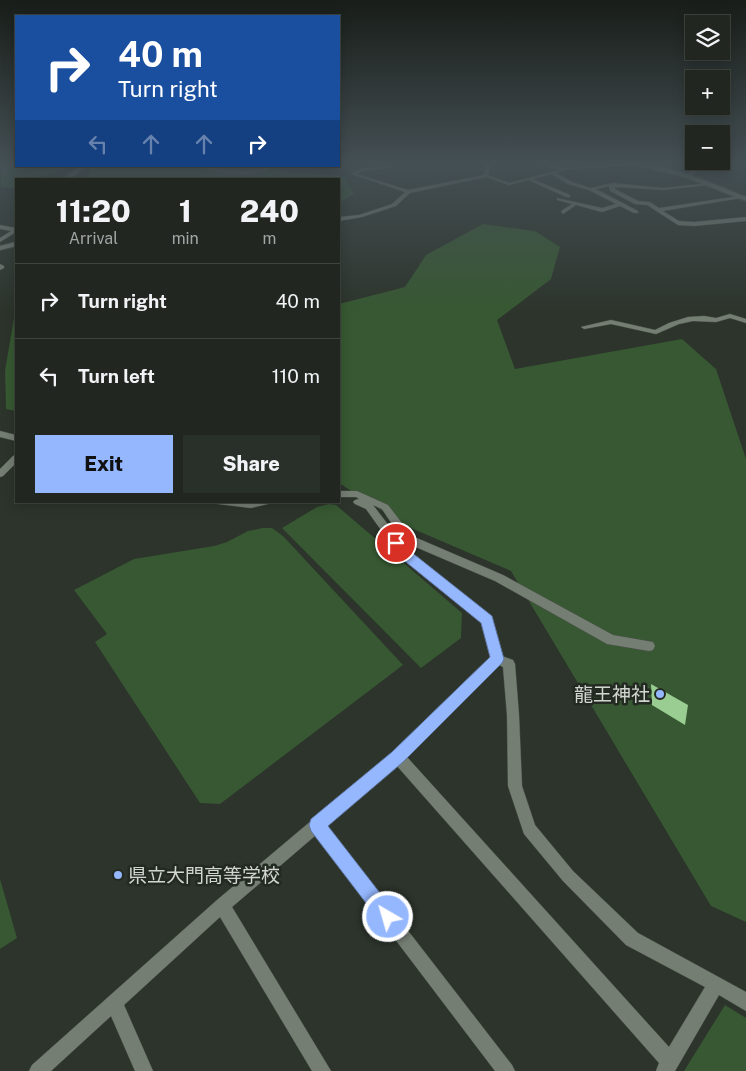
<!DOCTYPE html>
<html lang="en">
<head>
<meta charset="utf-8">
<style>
  :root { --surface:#212720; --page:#292f29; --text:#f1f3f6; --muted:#a2a5a5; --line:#3e443e; --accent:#94b7fd }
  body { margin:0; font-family:"Public Sans","Noto Sans JP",sans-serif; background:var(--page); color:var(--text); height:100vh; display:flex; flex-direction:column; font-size:19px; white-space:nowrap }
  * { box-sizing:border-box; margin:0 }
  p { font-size:16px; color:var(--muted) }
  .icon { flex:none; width:28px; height:28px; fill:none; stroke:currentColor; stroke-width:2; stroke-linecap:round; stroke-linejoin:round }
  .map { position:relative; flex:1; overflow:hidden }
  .panel { position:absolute; left:15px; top:178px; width:325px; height:325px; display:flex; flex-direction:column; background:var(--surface); border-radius:0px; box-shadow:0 2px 12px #0003,0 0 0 1px var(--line) }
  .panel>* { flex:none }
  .banner { position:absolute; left:15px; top:15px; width:325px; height:152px; border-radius:0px; box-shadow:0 2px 12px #0003,0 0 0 1px var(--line); background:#1a4fa0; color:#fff; overflow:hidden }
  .controls { position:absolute; left:685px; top:15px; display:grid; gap:10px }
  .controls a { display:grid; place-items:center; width:45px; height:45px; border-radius:0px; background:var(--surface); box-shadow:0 2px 12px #0003,0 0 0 1px var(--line); font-size:25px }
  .pin { position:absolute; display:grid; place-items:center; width:42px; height:42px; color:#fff; margin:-21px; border:2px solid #fff; border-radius:50%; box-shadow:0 1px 5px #0007 }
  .me { position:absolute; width:55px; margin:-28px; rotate:322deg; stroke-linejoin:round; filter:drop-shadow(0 0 4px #0008) }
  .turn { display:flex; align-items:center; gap:18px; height:105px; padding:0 20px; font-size:22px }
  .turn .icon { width:65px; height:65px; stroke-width:2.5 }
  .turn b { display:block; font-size:35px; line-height:42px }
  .lanes { display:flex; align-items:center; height:48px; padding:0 20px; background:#0003; justify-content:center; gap:25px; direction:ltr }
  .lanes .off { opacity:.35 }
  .eta { display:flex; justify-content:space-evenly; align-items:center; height:85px; text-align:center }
  .eta b { font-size:30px; font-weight:800; line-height:35px }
  .button { display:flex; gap:10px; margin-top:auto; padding:10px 20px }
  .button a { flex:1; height:58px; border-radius:0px; background:var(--accent); color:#111; font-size:20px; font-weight:800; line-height:58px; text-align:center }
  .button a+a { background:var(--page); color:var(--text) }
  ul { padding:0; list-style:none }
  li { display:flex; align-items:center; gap:15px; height:75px; padding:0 20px; border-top:1px solid var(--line) }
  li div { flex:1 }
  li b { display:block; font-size:19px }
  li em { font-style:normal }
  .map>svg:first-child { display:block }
  .green { fill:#375832 }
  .building { fill:#99cd91 }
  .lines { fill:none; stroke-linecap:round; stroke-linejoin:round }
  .street-casing { stroke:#4a5049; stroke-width:1 }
  .secondary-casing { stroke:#4a5049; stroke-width:2 }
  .street { fill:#757e73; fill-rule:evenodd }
  .secondary { fill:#757e73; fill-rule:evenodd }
  .route { fill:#94b7fd; stroke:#6077a4 }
  .poi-dot { fill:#94b7fd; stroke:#232a21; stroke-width:2 }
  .labels { text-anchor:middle; stroke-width:5; stroke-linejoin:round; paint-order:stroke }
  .near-poi-label { font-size:19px; fill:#d1d6d0; stroke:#232a21; text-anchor:end }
</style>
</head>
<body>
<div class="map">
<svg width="746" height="1071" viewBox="0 0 746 1071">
  <rect width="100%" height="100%" fill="#2c342b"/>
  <!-- green -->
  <path class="green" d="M0 163H16V166H73L37 179H16V188L1 187Z
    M91 166H276L280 171 344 176 354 194 339 203V179H87L91 171Z
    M483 224 535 231 560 247 551 279 497 320 515 369 682 339 716 369 746 459V922L711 906 511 571 404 525 339 483V304L405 287 426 255Z
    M16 306V411L6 409 5 371Z
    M329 504 336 505 462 613 461 638 421 668 282 528 317 507Z
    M263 528H272L283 536 403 665 220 804 200 803 95 642 107 634 74 590 134 559 214 546 227 542 248 531Z
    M0 879 17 938 0 949Z
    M725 1005 746 1018V1071H684Z"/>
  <!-- building -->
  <path class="building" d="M651 684 688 705 685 725 652 705Z"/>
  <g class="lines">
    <defs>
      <path id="street" d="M480 163H485L490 166 488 175 509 183 559 170 537 163H543L564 168 635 163 637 164 635 165 570 169 556 173 572 182 591 188 613 183 663 188 710 183 708 185 663 190 615 187V189L638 201 650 202 659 208 739 196 741 198 663 211 679 221 694 222 746 217V221L694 226 678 225 647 205 635 204 610 191 609 186 596 189 638 211V213H634L620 206 602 212 576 205 563 214 561 211 572 204 557 200V198L602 208 616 204 589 190 568 184 551 174 533 179 570 195V197H566L528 180 509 185 486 177 410 193 396 206 362 217 339 221V217L359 215 392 204 405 192 351 174 361 169 393 165 391 167 362 171 357 174 408 190 484 175 486 167Z
        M706 163H711L689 177 685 176Z
        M0 225 16 228V232L0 242V238L11 231 0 229Z
        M0 264 4 266V268L0 270Z
        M730 314 746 319V323L730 318 716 322 693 321 679 324 656 334 611 324 584 329 581 327 611 320 655 330 669 323 688 317 704 316 716 318Z
        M0 431 16 435V441L0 437Z
        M16 455V463L3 476 0 477V469L13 456Z
        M339 491H357L388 505 412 536 503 575 613 635 653 642 655 646 653 650 649 651 607 644 495 581 404 542 382 509 373 505 409 552 491 617 502 656 513 660 515 664 519 715 522 786 535 825 573 871 638 933 746 992V1011L719 995 675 1071H656L659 1063 397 766 327 826 512 1065 515 1071H495L316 835 232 907 331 1071H312L220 917 124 1005 153 1071H135L111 1016 51 1071H29L32 1065 217 900 393 752 491 657 482 623 401 558 366 509 355 504 353 502 355 500 359 499 356 497H339ZM499 665 503 667 507 715 508 786 524 834 563 881 626 945 705 987 669 1047 407 757Z
        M213 501H274L272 503 251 508 218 504Z"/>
      <path id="secondary" d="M627 163C661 161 714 184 746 197V201L685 177Z
        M79 166H86L70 179H63Z
        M199 166 247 171 274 166C256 179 218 175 199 166Z
        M16 242V246L0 250V246Z"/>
    </defs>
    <!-- street casing -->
    <use href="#street" class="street-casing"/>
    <!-- secondary casing -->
    <use href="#secondary" class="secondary-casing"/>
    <!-- street -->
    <use href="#street" class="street"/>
    <!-- secondary -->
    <use href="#secondary" class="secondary"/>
  </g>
  <!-- sky -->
  <linearGradient id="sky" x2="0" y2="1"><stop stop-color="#181d18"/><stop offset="0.52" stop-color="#455055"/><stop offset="1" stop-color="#455055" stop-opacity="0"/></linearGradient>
  <rect width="746" height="313" fill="url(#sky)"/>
  <!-- route -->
  <path class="route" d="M396 538 400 540 410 551 492 616 504 659 502 663 403 762 328 826 394 911 397 917 394 924 388 926 382 924 311 831 309 825 311 819 392 752 490 657 481 623 401 558 391 543Z"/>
  <!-- markers -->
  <g class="poi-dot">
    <circle cx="660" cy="694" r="5"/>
    <circle cx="118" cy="875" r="5"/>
  </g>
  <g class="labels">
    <!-- near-poi labels -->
    <g class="near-poi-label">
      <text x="650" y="701">龍王神社</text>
      <text x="128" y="882" text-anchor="start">県立大門高等学校</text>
    </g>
  </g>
</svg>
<div class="controls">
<a><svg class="icon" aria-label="layers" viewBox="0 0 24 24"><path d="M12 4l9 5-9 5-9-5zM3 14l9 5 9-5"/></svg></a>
<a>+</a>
<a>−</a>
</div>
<div class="pin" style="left:396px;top:543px;background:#d93025"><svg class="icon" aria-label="arrive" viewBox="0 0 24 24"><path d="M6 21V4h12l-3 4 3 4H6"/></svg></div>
<svg class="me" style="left:388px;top:917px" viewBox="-20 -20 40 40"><circle r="17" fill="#94b7fd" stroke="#fff" stroke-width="3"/><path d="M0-11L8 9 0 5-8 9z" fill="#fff"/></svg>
<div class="banner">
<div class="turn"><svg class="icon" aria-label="right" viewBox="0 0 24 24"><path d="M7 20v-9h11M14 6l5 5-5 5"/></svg><div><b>40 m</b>Turn right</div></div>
<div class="lanes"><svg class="icon off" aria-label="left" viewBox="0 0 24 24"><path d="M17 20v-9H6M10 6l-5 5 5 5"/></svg><svg class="icon off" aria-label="ahead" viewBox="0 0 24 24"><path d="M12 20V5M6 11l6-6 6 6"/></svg><svg class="icon off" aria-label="ahead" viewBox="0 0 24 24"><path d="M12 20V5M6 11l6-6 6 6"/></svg><svg class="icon" aria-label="right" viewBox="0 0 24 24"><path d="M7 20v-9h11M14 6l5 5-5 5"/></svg></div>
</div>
<section class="panel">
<div class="eta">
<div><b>11:20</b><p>Arrival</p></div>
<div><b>1</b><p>min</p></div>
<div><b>240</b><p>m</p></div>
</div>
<ul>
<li><svg class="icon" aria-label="right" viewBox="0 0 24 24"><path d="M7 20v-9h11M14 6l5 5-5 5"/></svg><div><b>Turn right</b></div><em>40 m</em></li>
<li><svg class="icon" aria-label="left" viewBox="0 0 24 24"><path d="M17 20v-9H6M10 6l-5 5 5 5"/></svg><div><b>Turn left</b></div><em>110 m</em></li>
</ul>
<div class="button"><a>Exit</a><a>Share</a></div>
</section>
</div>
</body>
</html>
